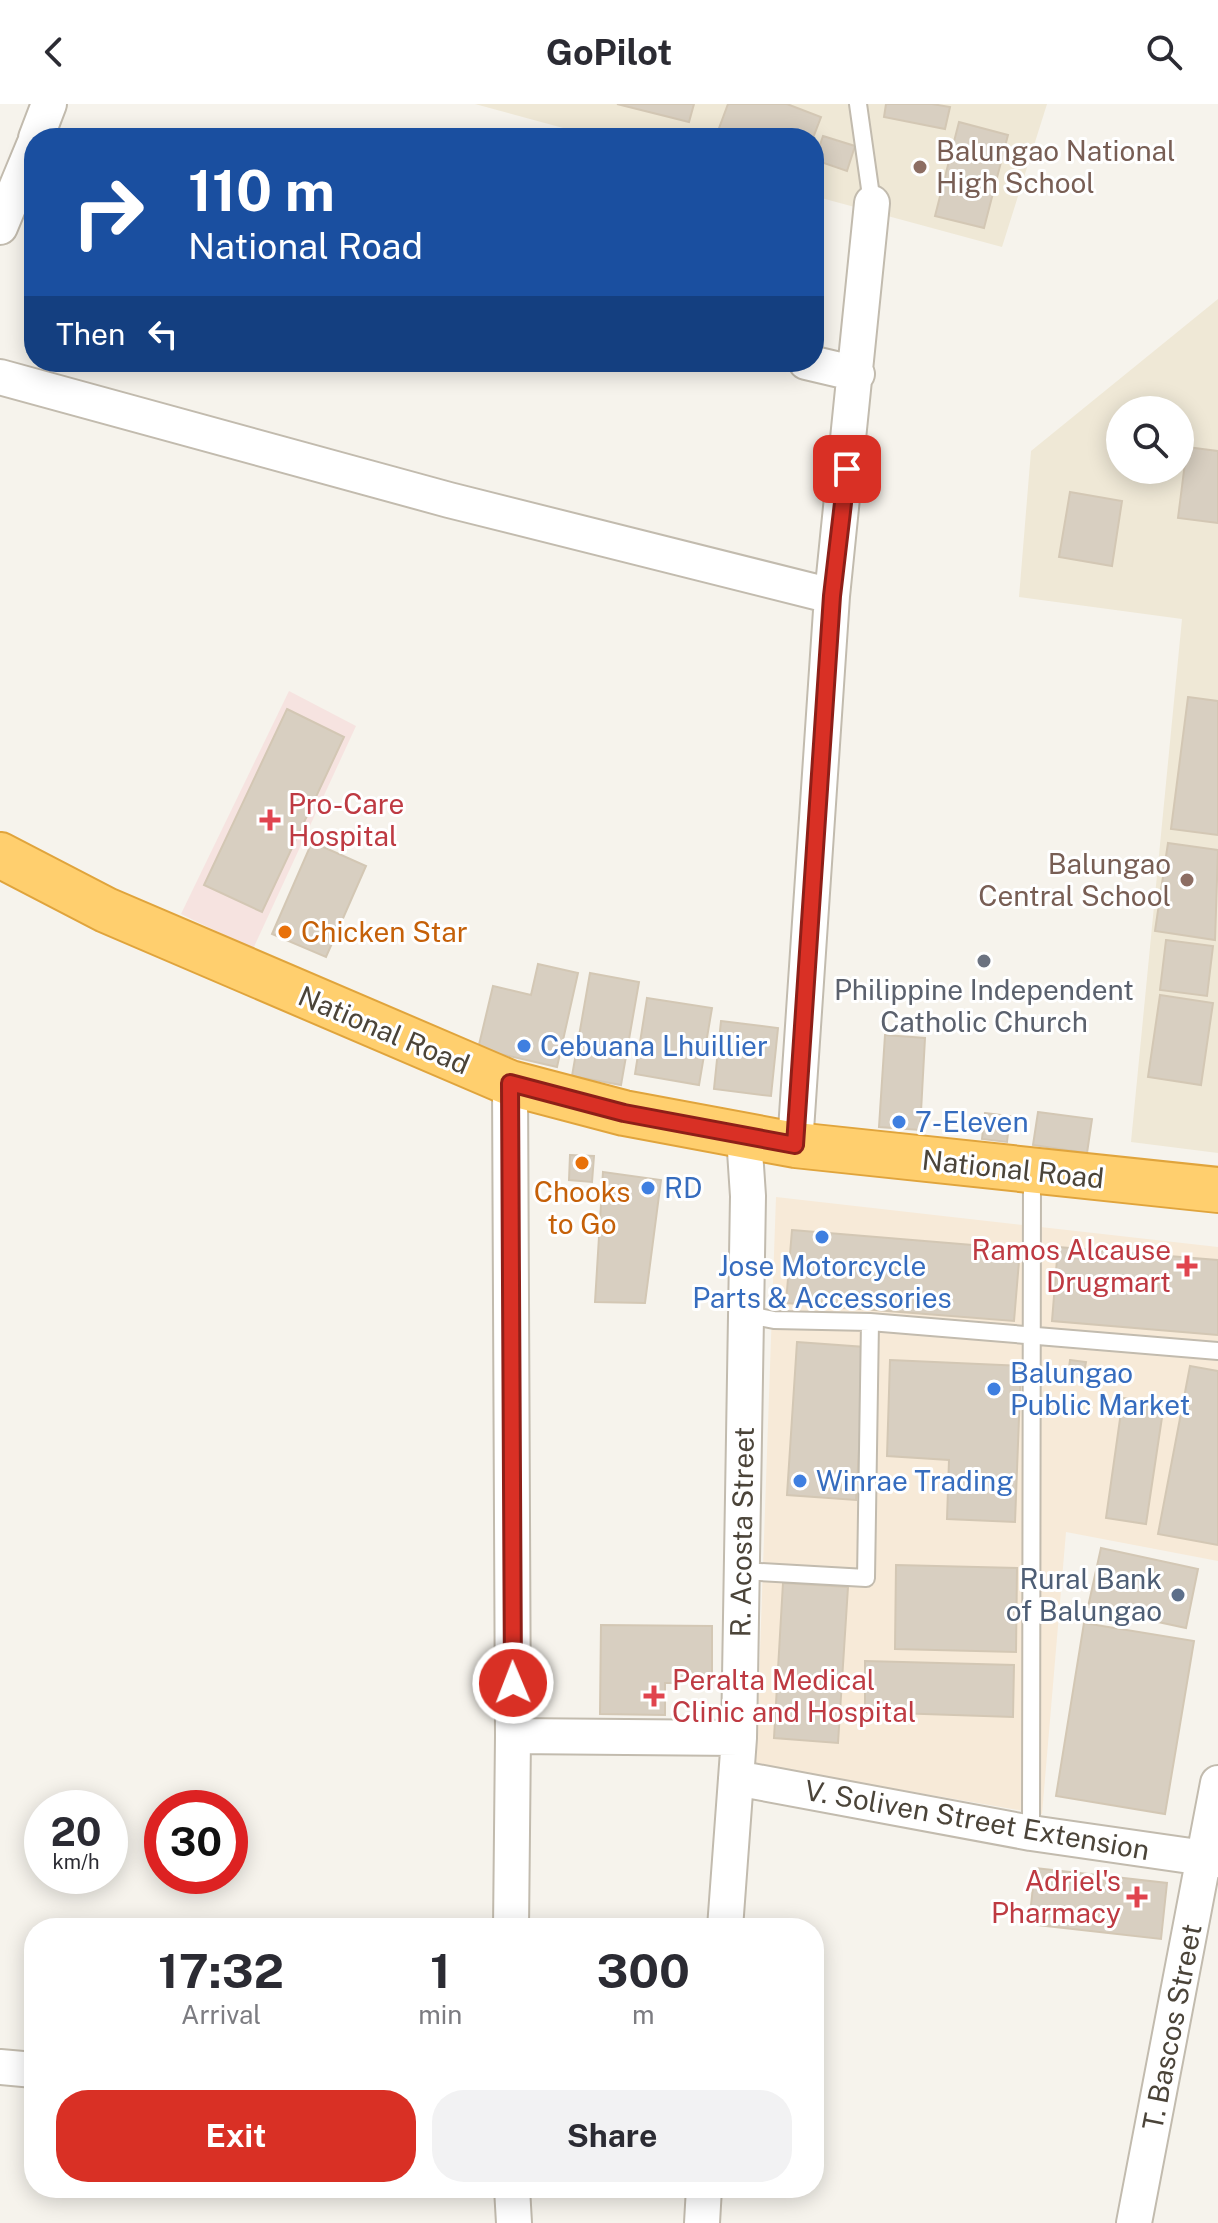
<!DOCTYPE html>
<html lang="en">
<head>
<meta charset="utf-8">
<style>
  :root { --surface:#fff; --page:#f2f2f3; --text:#2b2b33; --muted:#7c7c81; --accent:#d93025 }
  body { margin:0; font-family:"Public Sans",sans-serif; background:var(--page); color:var(--text); height:100vh; display:flex; flex-direction:column; font-size:30px; white-space:nowrap }
  * { box-sizing:border-box; margin:0 }
  p { font-size:26px; color:var(--muted) }
  .icon { flex:none; width:44px; height:44px; fill:none; stroke:currentColor; stroke-width:2; stroke-linecap:round; stroke-linejoin:round }
  .map { position:relative; flex:1; overflow:hidden }
  .drawer { position:absolute; left:24px; top:1814px; width:800px; height:280px; display:flex; flex-direction:column; background:var(--surface); border-radius:32px; box-shadow:0 4px 20px #0003 }
  .drawer>* { flex:none }
  .banner { position:absolute; left:24px; top:24px; width:800px; height:244px; border-radius:32px; box-shadow:0 4px 20px #0003; background:#1a4fa0; color:#fff; overflow:hidden }
  .controls { position:absolute; left:1106px; top:292px; display:grid; gap:16px }
  .controls a { display:grid; place-items:center; width:88px; height:88px; border-radius:50%; background:var(--surface); box-shadow:0 4px 20px #0003; font-size:40px }
  .speed { position:absolute; left:24px; top:1686px; display:flex; gap:16px; font-size:40px; font-weight:700; text-align:center }
  .speed>* { display:grid; place-content:center; width:104px; height:104px; border-radius:50%; background:var(--surface); box-shadow:0 4px 20px #0003; line-height:1 }
  .speed small { font-size:20px; font-weight:400 }
  .speed .limit { border:12px solid #d22; background:#fff; color:#111 }
  .pin { position:absolute; display:grid; place-items:center; width:68px; height:68px; color:#fff; margin:-34px; border-radius:16px; box-shadow:0 4px 12px #0006 }
  .me { position:absolute; width:88px; margin:-44px; rotate:359deg; stroke-linejoin:round; filter:drop-shadow(0 0 6px #0008) }
  .turn { display:flex; align-items:center; gap:28px; height:168px; padding:0 32px; font-size:36px }
  .turn .icon { width:104px; height:104px; stroke-width:2.5 }
  .turn b { display:block; font-size:56px; line-height:68px }
  .then { display:flex; align-items:center; height:76px; padding:0 32px; background:#0003; gap:16px; font-size:30px }
  .eta { display:flex; justify-content:space-evenly; align-items:center; height:136px; text-align:center }
  .eta b { font-size:48px; font-weight:700; line-height:56px }
  .button { display:flex; gap:16px; margin-top:auto; padding:16px 32px }
  .button a { flex:1; height:92px; border-radius:32px; background:var(--accent); color:#fff; font-size:32px; font-weight:700; line-height:92px; text-align:center }
  .button a+a { background:var(--page); color:var(--text) }
  header { display:flex; justify-content:space-between; align-items:center; height:104px; padding:0 32px; background:var(--surface); font-size:36px; font-weight:700 }
  .map>svg:first-child { display:block }
  .commercial { fill:#f7ead8 }
  .education { fill:#efe8d6; fill-rule:evenodd }
  .medical { fill:#f6e3e0 }
  .building { fill:#d8cfc1; stroke:#d3c7b4; stroke-width:2 }
  .lines { fill:none; stroke-linecap:round; stroke-linejoin:round }
  .lane-casing { stroke:#c2bbae; stroke-width:20 }
  .street-casing { stroke:#c2bbae; stroke-width:38 }
  .highway-casing { stroke:#e0a43c; stroke-width:48 }
  .lane { stroke:#fff; stroke-width:16 }
  .street { stroke:#fff; stroke-width:34 }
  .highway { stroke:#ffcf6e; stroke-width:44 }
  .route-casing { stroke:#8d1f18; stroke-width:20 }
  .route { stroke:#d93025; stroke-width:14 }
  .education-dot { fill:#8d6e63; stroke:#fff; stroke-width:3 }
  .health-dot { fill:#e0444e; stroke:#fff; stroke-width:3 }
  .food-dot { fill:#e8710a; stroke:#fff; stroke-width:3 }
  .worship-dot { fill:#6b7280; stroke:#fff; stroke-width:3 }
  .shop-dot { fill:#3f7fe0; stroke:#fff; stroke-width:3 }
  .service-dot { fill:#5c6f8a; stroke:#fff; stroke-width:3 }
  .labels { text-anchor:middle; stroke-width:6; stroke-linejoin:round; paint-order:stroke }
  .education-label { font-size:28px; fill:#785e54; stroke:#fff; text-anchor:start }
  .health-label { font-size:28px; fill:#be3a42; stroke:#fff; text-anchor:start }
  .food-label { font-size:28px; fill:#c56008; stroke:#fff; text-anchor:start }
  .worship-label { font-size:28px; fill:#5b616d; stroke:#fff }
  .street-label { font-size:28px; fill:#4b4439; stroke:#fff }
  .shop-label { font-size:28px; fill:#366cbe; stroke:#fff; text-anchor:start }
  .service-label { font-size:28px; fill:#4e5e75; stroke:#fff; text-anchor:end }
</style>
</head>
<body>
<header><svg class="icon" aria-label="back" viewBox="0 0 24 24"><path d="M15 5l-7 7 7 7"/></svg>GoPilot<svg class="icon" aria-label="search" viewBox="0 0 24 24"><circle cx="10" cy="10" r="6"/><path d="M15 15l6 6"/></svg></header>
<div class="map">
<svg width="1218" height="2119" viewBox="0 0 1218 2119">
  <rect width="100%" height="100%" fill="#f6f3ec"/>
  <!-- commercial -->
  <path class="commercial" d="M776 1093 1218 1143V1457L1066 1428 1042 1710 756 1661Z"/>
  <!-- education -->
  <path class="education" d="M475 0H1047L1002 143 814 92V34H600Z
    M1218 195V1049L1131 1038 1182 515 1019 493 1031 347ZM1120 306H1180V366H1120Z"/>
  <!-- medical -->
  <path class="medical" d="M289 587 356 622 253 845 181 810Z"/>
  <!-- building -->
  <path class="building" d="M617 0H694L689 18Z
    M728 0H787L821 13 813 34H739L718 27Z
    M886 0H932L950 3 945 25 884 13Z
    M959 18 1008 31 984 124 935 112Z
    M823 32 855 42 847 67 815 56Z
    M1187 343 1218 347V419L1178 414Z
    M1070 388 1122 397 1112 462 1059 453Z
    M1188 593 1218 597V731L1171 725Z
    M287 605 344 633 262 808 204 781Z
    M312 738 366 762 326 853 272 830Z
    M1168 739 1218 746 1215 836 1155 827Z
    M1166 836 1213 842 1207 892 1160 886Z
    M538 860 578 869 557 963 478 945 493 882 531 891Z
    M590 869 639 878 621 981 572 972Z
    M1160 891 1213 899 1201 981 1148 973Z
    M647 894 712 904 699 981 635 970Z
    M721 917 778 924 771 992 714 985Z
    M885 931 925 934 920 1026 879 1023Z
    M1038 1008 1092 1015 1087 1049 1033 1041Z
    M985 1009 1010 1012 1007 1038 982 1035Z
    M570 1051 594 1052 592 1078 569 1076Z
    M603 1068 661 1076 645 1199 595 1198Z
    M792 1126 1020 1145 1014 1217 786 1199Z
    M1058 1143 1218 1156V1231L1052 1217Z
    M797 1238 865 1243 856 1396 787 1391Z
    M890 1256 1021 1262 1015 1418 947 1415 949 1356 887 1352Z
    M1070 1256 1086 1258 1083 1274 1068 1272Z
    M1190 1262 1218 1267V1441L1158 1430Z
    M1123 1294 1164 1300 1146 1420 1106 1414Z
    M1101 1444 1198 1465 1186 1524 1088 1503Z
    M896 1461 1017 1464 1016 1548 895 1545Z
    M783 1479 848 1483 838 1639 774 1634Z
    M1084 1519 1194 1537 1165 1710 1056 1692Z
    M601 1521 712 1522V1579H665V1611L600 1610Z
    M865 1557 1014 1561 1013 1613 865 1608Z
    M1035 1764 1167 1779 1161 1835 1029 1820Z"/>
  <g class="lines">
    <defs>
      <path id="lane" d="M858 0 872 99
        M744 1210 774 1216 870 1218 1218 1247
        M742 1467 866 1474 870 1218
        M1031 1729 1032 1067"/>
      <path id="street" d="M36 34 49 0
        M0 123 34 41
        M806 258 857 270
        M0 273 449 396 832 492
        M510 979 513 1632 511 1824
        M795 1041 832 492 872 99
        M513 1632 739 1634
        M736 1674 1031 1729 1218 1756
        M725 1824 739 1634 748 1092 744 1032
        M0 1963 34 1966
        M512 2084 514 2119
        M702 2119 704 2084
        M1134 2119 1218 1679"/>
      <path id="highway" d="M0 751 106 806 510 979 624 1009 795 1041 1218 1086"/>
    </defs>
    <!-- lane casing -->
    <use href="#lane" class="lane-casing"/>
    <!-- street casing -->
    <use href="#street" class="street-casing"/>
    <!-- highway casing -->
    <use href="#highway" class="highway-casing"/>
    <!-- lane -->
    <use href="#lane" class="lane"/>
    <!-- street -->
    <use href="#street" class="street"/>
    <!-- highway -->
    <use href="#highway" class="highway"/>
  </g>
  <g class="lines">
    <defs>
      <path id="route" d="M513 1579 510 979 624 1009 795 1041 832 492 847 365"/>
    </defs>
    <!-- route casing -->
    <use href="#route" class="route-casing"/>
    <!-- route -->
    <use href="#route" class="route"/>
  </g>
  <!-- markers -->
  <g class="education-dot">
    <circle cx="920" cy="63" r="8"/>
    <circle cx="1187" cy="776" r="8"/>
  </g>
  <g class="health-dot">
    <path d="M266 704h8v8h8v8h-8v8h-8v-8h-8v-8h8z"/>
    <path d="M1183 1150h8v8h8v8h-8v8h-8v-8h-8v-8h8z"/>
    <path d="M650 1580h8v8h8v8h-8v8h-8v-8h-8v-8h8z"/>
    <path d="M1133 1781h8v8h8v8h-8v8h-8v-8h-8v-8h8z"/>
  </g>
  <g class="food-dot">
    <circle cx="285" cy="828" r="8"/>
    <circle cx="582" cy="1059" r="8"/>
  </g>
  <circle class="worship-dot" cx="984" cy="857" r="8"/>
  <g class="shop-dot">
    <circle cx="524" cy="942" r="8"/>
    <circle cx="899" cy="1018" r="8"/>
    <circle cx="648" cy="1084" r="8"/>
    <circle cx="822" cy="1133" r="8"/>
    <circle cx="994" cy="1285" r="8"/>
    <circle cx="800" cy="1377" r="8"/>
  </g>
  <circle class="service-dot" cx="1178" cy="1491" r="8"/>
  <g class="labels">
    <!-- education labels -->
    <g class="education-label">
      <text x="936" y="57">Balungao National<tspan x="936" dy="32">High School</tspan></text>
      <text x="1171" y="770" text-anchor="end">Balungao<tspan x="1171" dy="32">Central School</tspan></text>
    </g>
    <!-- health labels -->
    <g class="health-label">
      <text x="288" y="710">Pro-Care<tspan x="288" dy="32">Hospital</tspan></text>
      <text x="1171" y="1156" text-anchor="end">Ramos Alcause<tspan x="1171" dy="32">Drugmart</tspan></text>
      <text x="672" y="1586">Peralta Medical<tspan x="672" dy="32">Clinic and Hospital</tspan></text>
      <text x="1121" y="1787" text-anchor="end">Adriel's<tspan x="1121" dy="32">Pharmacy</tspan></text>
    </g>
    <!-- food labels -->
    <g class="food-label">
      <text x="301" y="838">Chicken Star</text>
      <text x="582" y="1098" text-anchor="middle">Chooks<tspan x="582" dy="32">to Go</tspan></text>
    </g>
    <!-- worship labels -->
    <g class="worship-label">
      <text x="984" y="896">Philippine Independent<tspan x="984" dy="32">Catholic Church</tspan></text>
    </g>
    <!-- street labels -->
    <g class="street-label">
      <text transform="translate(384 926) rotate(23)" y="10">National Road</text>
      <text transform="translate(1013 1065) rotate(6)" y="10">National Road</text>
      <text transform="translate(742 1428) rotate(-89)" y="10">R. Acosta Street</text>
      <text transform="translate(977 1716) rotate(10)" y="10">V. Soliven Street Extension</text>
      <text transform="translate(1172 1923) rotate(-79)" y="10">T. Bascos Street</text>
    </g>
    <!-- shop labels -->
    <g class="shop-label">
      <text x="540" y="952">Cebuana Lhuillier</text>
      <text x="915" y="1028">7-Eleven</text>
      <text x="664" y="1094">RD</text>
      <text x="822" y="1172" text-anchor="middle">Jose Motorcycle<tspan x="822" dy="32">Parts &amp; Accessories</tspan></text>
      <text x="1010" y="1279">Balungao<tspan x="1010" dy="32">Public Market</tspan></text>
      <text x="816" y="1387">Winrae Trading</text>
    </g>
    <!-- service labels -->
    <g class="service-label">
      <text x="1162" y="1485">Rural Bank<tspan x="1162" dy="32">of Balungao</tspan></text>
    </g>
  </g>
</svg>
<div class="controls">
<a><svg class="icon" aria-label="search" viewBox="0 0 24 24"><circle cx="10" cy="10" r="6"/><path d="M15 15l6 6"/></svg></a>
</div>
<div class="speed"><div>20<small>km/h</small></div><div class="limit">30</div></div>
<div class="pin" style="left:847px;top:365px;background:#d93025"><svg class="icon" aria-label="arrive" viewBox="0 0 24 24"><path d="M6 21V4h12l-3 4 3 4H6"/></svg></div>
<svg class="me" style="left:513px;top:1579px" viewBox="-20 -20 40 40"><circle r="17" fill="#d93025" stroke="#fff" stroke-width="3"/><path d="M0-11L8 9 0 5-8 9z" fill="#fff"/></svg>
<div class="banner">
<div class="turn"><svg class="icon" aria-label="right" viewBox="0 0 24 24"><path d="M7 20v-9h11M14 6l5 5-5 5"/></svg><div><b>110 m</b>National Road</div></div>
<div class="then">Then<svg class="icon" aria-label="left" viewBox="0 0 24 24"><path d="M17 20v-9H6M10 6l-5 5 5 5"/></svg></div>
</div>
<section class="drawer">
<div class="eta">
<div><b>17:32</b><p>Arrival</p></div>
<div><b>1</b><p>min</p></div>
<div><b>300</b><p>m</p></div>
</div>
<div class="button"><a>Exit</a><a>Share</a></div>
</section>
</div>
</body>
</html>
